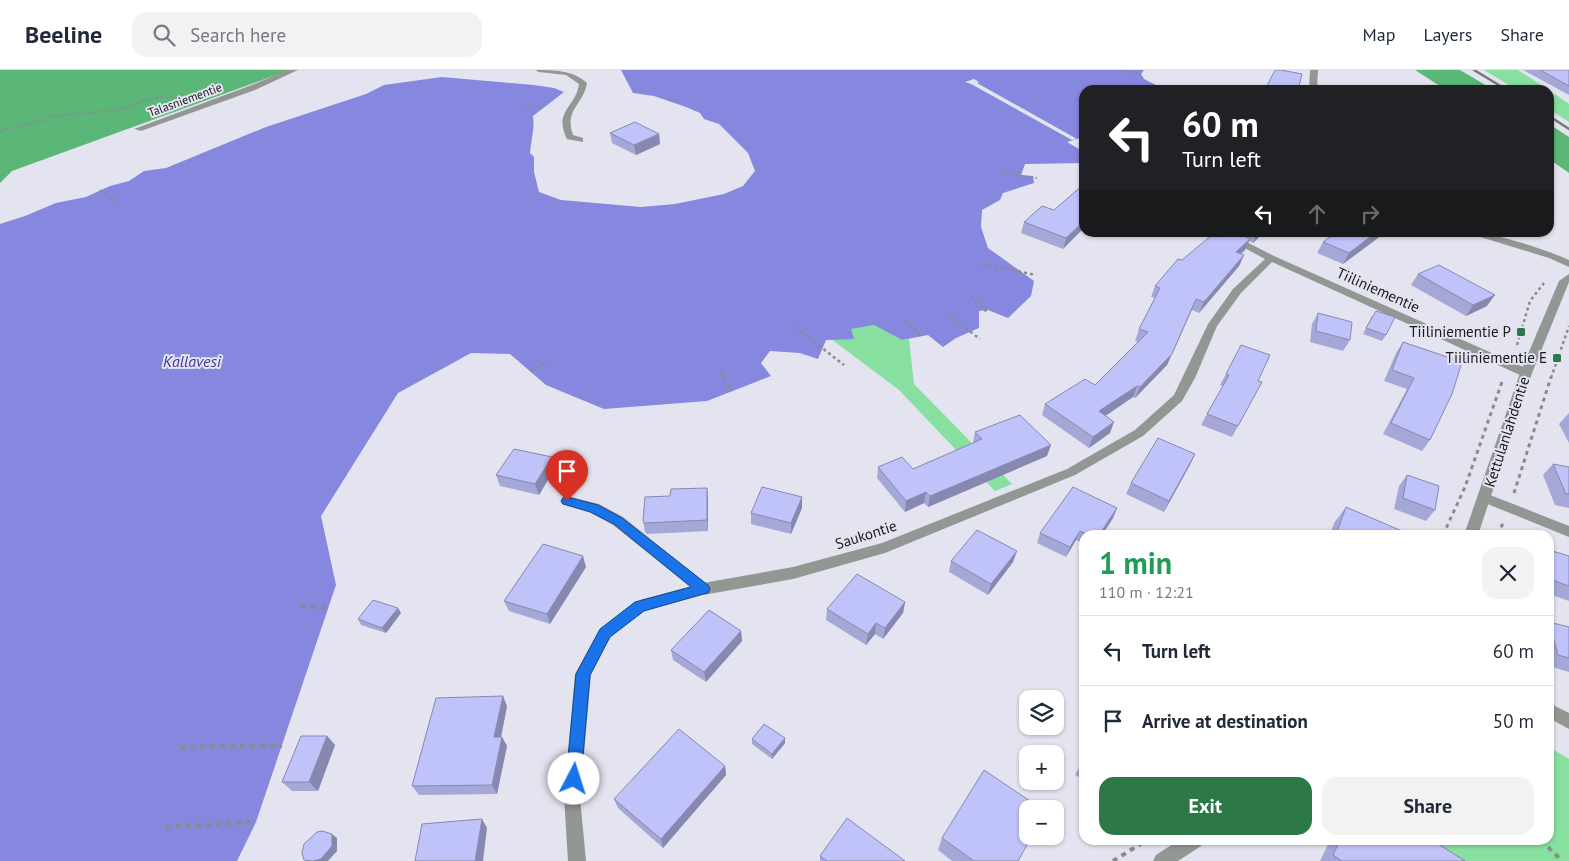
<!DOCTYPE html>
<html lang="en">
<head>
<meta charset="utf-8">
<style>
  :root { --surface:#fff; --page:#f2f2f3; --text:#1f2937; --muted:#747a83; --line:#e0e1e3; --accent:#2c7846 }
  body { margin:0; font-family:"PT Sans",sans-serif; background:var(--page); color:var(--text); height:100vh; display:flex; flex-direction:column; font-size:19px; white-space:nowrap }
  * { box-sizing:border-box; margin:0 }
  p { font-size:16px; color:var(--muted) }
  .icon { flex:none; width:28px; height:28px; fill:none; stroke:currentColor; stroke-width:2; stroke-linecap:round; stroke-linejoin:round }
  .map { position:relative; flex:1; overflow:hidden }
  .side { position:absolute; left:1079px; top:460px; width:475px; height:315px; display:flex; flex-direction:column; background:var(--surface); border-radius:15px; box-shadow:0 1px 4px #0004 }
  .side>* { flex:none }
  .guide { position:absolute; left:1079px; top:15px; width:475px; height:152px; border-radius:15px; box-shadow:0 1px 4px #0004; background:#202124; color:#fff; overflow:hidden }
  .fabs { position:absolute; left:1019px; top:620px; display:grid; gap:10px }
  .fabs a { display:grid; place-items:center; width:45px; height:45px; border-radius:10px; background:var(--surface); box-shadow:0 1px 4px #0004; font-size:25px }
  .pin { position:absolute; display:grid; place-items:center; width:42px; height:42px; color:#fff; margin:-51px -21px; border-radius:50% 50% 50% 0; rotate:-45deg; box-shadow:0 0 5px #0007 }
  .pin .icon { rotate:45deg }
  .me { position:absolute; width:55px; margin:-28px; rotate:5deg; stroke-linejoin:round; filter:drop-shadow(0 0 4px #0008) }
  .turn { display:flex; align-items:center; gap:18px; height:105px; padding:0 20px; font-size:22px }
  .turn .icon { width:65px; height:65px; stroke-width:2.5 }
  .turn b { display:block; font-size:35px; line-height:42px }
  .lanes { display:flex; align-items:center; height:48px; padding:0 20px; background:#0003; justify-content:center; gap:25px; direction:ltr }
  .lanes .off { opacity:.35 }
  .round { display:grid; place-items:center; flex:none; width:52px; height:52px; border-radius:15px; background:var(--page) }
  .headline { display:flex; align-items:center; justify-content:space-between; height:85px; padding:0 20px }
  h1 { font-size:30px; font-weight:700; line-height:38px; color:#1e9e55 }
  .cta { display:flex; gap:10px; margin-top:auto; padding:10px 20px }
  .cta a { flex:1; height:58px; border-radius:15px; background:var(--accent); color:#fff; font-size:20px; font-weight:700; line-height:58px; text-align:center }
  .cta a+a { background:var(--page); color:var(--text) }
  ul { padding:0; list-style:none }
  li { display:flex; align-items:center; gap:15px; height:70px; padding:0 20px; border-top:1px solid var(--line) }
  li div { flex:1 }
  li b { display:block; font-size:19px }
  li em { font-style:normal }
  header { display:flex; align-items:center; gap:30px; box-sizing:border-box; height:70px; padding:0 25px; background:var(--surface); border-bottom:1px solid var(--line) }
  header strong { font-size:24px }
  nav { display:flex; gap:28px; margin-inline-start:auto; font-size:18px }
  .search { width:350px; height:45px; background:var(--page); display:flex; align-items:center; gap:12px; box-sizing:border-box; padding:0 18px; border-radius:15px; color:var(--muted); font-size:19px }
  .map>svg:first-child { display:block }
  .green { fill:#87dfa0 }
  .forest { fill:#5bb777 }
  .water { fill:#8687de }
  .pier { fill:#e3e4ef }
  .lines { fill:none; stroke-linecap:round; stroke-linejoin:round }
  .path-far3 { stroke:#8a8b92; stroke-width:2; stroke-dasharray:2.5 2.5; stroke-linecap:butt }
  .path-far2 { stroke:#8a8b92; stroke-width:2.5; stroke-dasharray:3 3; stroke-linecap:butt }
  .path-far1 { stroke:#8a8b92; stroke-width:3; stroke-dasharray:4 4; stroke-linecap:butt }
  .path { stroke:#8a8b92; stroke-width:4; stroke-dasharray:5 5; stroke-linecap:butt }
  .service { fill:#939794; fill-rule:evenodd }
  .minor { fill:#939794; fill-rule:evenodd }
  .tertiary { fill:#939794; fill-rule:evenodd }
  .rail { stroke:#76777d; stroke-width:2.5 }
  .wall { fill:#a5a8d7 }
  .shaded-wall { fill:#8688af }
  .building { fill:#c0c3fa; stroke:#8688af }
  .route { fill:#1a73e8; stroke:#114b97 }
  .poi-dot { fill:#2c7846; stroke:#e3e4ef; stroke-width:2 }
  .labels { text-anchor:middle; stroke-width:4; stroke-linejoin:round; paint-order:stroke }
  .far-street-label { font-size:12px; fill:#18191c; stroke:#e3e4ef }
  .street-label { font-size:15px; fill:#18191c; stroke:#e3e4ef }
  .poi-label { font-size:15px; fill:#18191c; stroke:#e3e4ef; text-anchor:end }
  .water-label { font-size:16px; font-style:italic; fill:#44399f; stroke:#e3e4ef }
</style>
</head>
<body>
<header>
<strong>Beeline</strong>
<div class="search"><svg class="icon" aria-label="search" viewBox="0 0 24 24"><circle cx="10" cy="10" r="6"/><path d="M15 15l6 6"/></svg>Search here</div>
<nav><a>Map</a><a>Layers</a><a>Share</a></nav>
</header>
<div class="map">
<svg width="1569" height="791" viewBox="0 0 1569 791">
  <rect width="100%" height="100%" fill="#e3e4ef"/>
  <!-- green -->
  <path class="green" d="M1484 0H1518L1549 20H1517Z
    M1549 20 1569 34V52L1549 39Z
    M874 255 902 270 909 269 914 314 1012 414 995 421 899 320 831 269H854L850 259Z
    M1549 677 1569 689V791H1455L1431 770H1549Z"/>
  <!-- forest -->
  <path class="forest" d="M0 0H290L12 101 0 113Z
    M1415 0H1460L1494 20H1446Z
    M1549 54 1569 67V103L1549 89Z"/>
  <!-- water -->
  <path class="water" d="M621 0H1144L1141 4 1144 9 1166 20H1084V67L1067 72 1084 82V93L1025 94 1021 105 1033 106 1034 113 1003 123 1000 130 982 140 981 157 988 178 1034 211 1031 226 1008 248 988 240 979 241V258L956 268 943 277 928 265 902 270 874 255 851 259 854 269 826 270 818 289 800 283 770 281 761 293 771 306 707 331 604 339 546 315 510 284 471 283 398 323 321 446 336 515 256 752 237 791H0V154L25 146 56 133 86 127 110 116 129 111 144 101 166 98 266 57 366 24 384 15 442 7 534 15 554 18 564 22 533 46C535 58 531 70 530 83L534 87V102L539 122 561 130 641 137 675 134 724 124 743 116 755 101 748 83 719 54 704 49 700 43 686 37 654 26 633 23Z"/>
  <!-- pier -->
  <path class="pier" d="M974 9 979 12 977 13 1077 69 1072 70 971 14 965 12Z"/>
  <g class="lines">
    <!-- path-far3 -->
    <path class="path-far3" d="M1120 0 1141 4
      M522 36H544
      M0 61 42 51 53 46 120 40 146 30 162 27 182 28
      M1001 103 1037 108
      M100 120 117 133"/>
    <!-- path-far2 -->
    <path class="path-far2" d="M983 194 1036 205
      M971 227 988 243
      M951 247 980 269
      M906 250 921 266
      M795 257 844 295
      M1517 275 1530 231 1544 213
      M530 301 547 291
      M721 303 724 308
      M1551 308 1569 256"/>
    <!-- path-far1 -->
    <path class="path-far1" d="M723 307 732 321
      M1514 423 1551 307
      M1443 465 1465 417 1503 309
      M1499 465 1502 455 1506 454"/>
    <!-- path -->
    <path class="path" d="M301 536 328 538
      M180 677 282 676
      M166 757 256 752
      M1541 770 1562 791
      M1113 791 1147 770"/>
    <!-- service -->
    <path class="service" d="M567 426 599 434 623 447 708 515 710 519 708 523 703 525 698 523 613 455 590 442 562 434 561 431 562 428Z"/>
    <!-- minor -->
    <path class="minor" d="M288 0H298L255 20 141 61 134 59 249 16Z
      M535 0C554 0 573 0 587 13 583 36 564 39 573 65L583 68V72L567 69C553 41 576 37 579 14L566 5 539 2Z
      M1310 0H1318L1317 20H1309Z
      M1215 162H1227L1274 186 1530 300 1532 303 1530 306H1522L1272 192 1241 223 1217 256 1195 308 1182 331 1143 366 1075 405 885 483 793 509 703 525 644 541 610 567 591 605 580 727 586 791H568L564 727 575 604 600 559 640 530 703 513 793 497 882 473 1067 399 1135 360 1174 325 1208 254 1233 219 1265 189Z
      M1464 162C1493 162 1542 178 1569 190V197L1549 188Z
      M1485 423 1569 456V467L1480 431 1479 428 1480 425Z"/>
    <!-- tertiary -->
    <path class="tertiary" d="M1569 204V212L1532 303 1478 465H1464L1520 303 1559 211Z
      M1549 633 1569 643V659L1549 648Z
      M1179 770H1204L1201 776 1178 791H1153L1156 785Z"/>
    <!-- rail -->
    <path class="rail" d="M1474 0 1507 20
      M1549 46 1569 59"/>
  </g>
  <!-- wall -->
  <path class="wall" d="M1523 0H1569V25Z
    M610 63 659 64 660 74 636 85 612 73Z
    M1084 114 1063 179 1021 163 1024 152 1054 140Z
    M1241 162H1264L1253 173 1249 171 1245 180 1241 184 1244 185 1239 196 1199 243 1192 240 1167 295 1135 328 1133 327 1105 346 1110 363 1089 378 1042 345 1045 334 1095 315 1138 272 1135 271 1139 259 1155 228 1151 227 1155 216 1182 190 1222 167 1240 164Z
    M1337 162H1386L1343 194 1317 183 1323 172Z
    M1418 204 1487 236 1466 246 1411 215Z
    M1318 243 1350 270 1343 281 1310 272 1312 254Z
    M1372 246 1386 265 1382 271 1363 264Z
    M1403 272 1462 292 1430 370 1422 381 1383 364 1407 319 1384 311 1396 283Z
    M1226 304 1262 312 1232 367 1201 355 1207 344 1223 316 1220 315Z
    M1569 343V373L1559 354Z
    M975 362 1047 386 928 437 924 433 905 442 877 408 878 397 913 399 973 373Z
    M1195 384 1164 442 1126 424 1131 413Z
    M1553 394 1569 397V438L1555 435 1543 405Z
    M555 398 539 425 500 416 496 405Z
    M1407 405 1435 440 1426 451 1394 439 1399 416Z
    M707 418 708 429V461L647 464 645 462 643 451Z
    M1346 437 1400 465H1330L1334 453Z
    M802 438 791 464 751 454V443Z
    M1117 438 1113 448 1102 465H1084V474L1076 470 1066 487 1037 473 1040 463Z
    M1549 480 1569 486V531L1549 524Z
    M951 491 1013 492 988 525 949 502Z
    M586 497 550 554 509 541 504 531Z
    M905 532 903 543 883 569 875 564 866 575 826 550 827 539Z
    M401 543 386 563 361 555 358 549Z
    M1549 552 1569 557V602L1549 596Z
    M741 561 742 571 706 612 673 590 671 580Z
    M507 636 501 667H502L507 676 497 724 419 725 412 716Z
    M327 666 335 675 318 721H292L282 712Z
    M752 669 785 673 772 689 752 674Z
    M1084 688V710L1075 705Z
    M725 696 726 705 663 778 618 738 614 729Z
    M942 768 1018 791H952L938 780Z
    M1330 770H1432L1465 791H1320Z
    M820 786 905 791H820Z"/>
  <!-- shaded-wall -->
  <path class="shaded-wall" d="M659 64 660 74 636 85 634 75Z
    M1084 151V158L1063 179 1066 168Z
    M1261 162H1264L1253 173 1255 168Z
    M1377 162H1386L1343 194 1349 183Z
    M1250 169 1245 180 1231 193 1236 182Z
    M1244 185 1239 196 1199 243 1204 232Z
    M1495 225 1487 236 1466 246 1473 235Z
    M1196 229 1167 295 1135 328 1140 317Z
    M1137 316 1133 327 1095 353 1099 341Z
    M1114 352 1110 363 1089 378 1093 367Z
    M1051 375 1047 386 928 437 930 426Z
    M1195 384 1190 395 1164 442 1169 431Z
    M552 387 555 398 539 425 535 414Z
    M707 418 708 429V461L707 450Z
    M926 422 924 433 905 442 906 431Z
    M802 427V438L791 464V453Z
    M1117 438 1113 448 1102 465H1099Z
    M1080 461 1076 470 1066 487 1070 477Z
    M1017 481 1013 492 988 525 991 514Z
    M583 486 586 497 550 554 547 544Z
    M905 532 903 543 883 569 885 558Z
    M398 538 401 543 386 563 382 558Z
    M876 553 875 564 866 575 868 564Z
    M741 561 742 571 706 612 704 602Z
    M503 626 507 636 499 677 494 667Z
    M327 666 335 675 318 721 309 712Z
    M502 667 507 676 497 724 492 715Z
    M785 668V673L772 689V684Z
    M725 696 726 705 663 778 661 769Z
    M482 749 487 758 483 791H475Z
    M332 764 337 768V781L328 791H313Z"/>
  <!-- building -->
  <path class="building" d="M1275 0H1281L1302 4 1298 20H1265Z
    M1540 0H1569V16Z
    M635 52 659 64 634 75 610 63Z
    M1084 114V151L1066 168 1024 152 1042 136 1054 140Z
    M1230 162H1237L1250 169 1236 182 1244 185 1204 232 1196 229 1172 284 1140 317 1137 316 1099 341 1114 352 1093 367 1045 334 1085 309 1095 315 1148 262 1139 259 1160 218 1155 216 1178 189 1182 190 1213 164 1222 167Z
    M1245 162H1261L1255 168Z
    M1337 162H1377L1349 183 1323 172Z
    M1439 195 1495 225 1473 235 1418 204Z
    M1376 241 1395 247 1386 265 1366 258Z
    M1318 243 1352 252 1350 270 1316 261Z
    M1403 272 1462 292 1452 324 1430 370 1391 353 1414 308 1392 300Z
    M1241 275 1270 285 1258 311 1262 312 1238 356 1207 344 1229 305 1226 304Z
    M1020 345 1051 375 930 426 926 422 906 431 878 397 902 387 913 399 982 369 975 362Z
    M1158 368 1195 384 1169 431 1131 413Z
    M514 379 552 387 535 414 496 405Z
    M1553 394 1569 397V424H1566Z
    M1407 405 1439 416 1435 440 1403 428Z
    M762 417 802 427 791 453 751 443Z
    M1073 417 1117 438 1099 465H1089L1080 461 1070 477 1040 463Z
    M707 418V450L645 453 643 451 645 427 670 426 671 419Z
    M1346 437 1402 461 1400 465H1336Z
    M977 460 1017 481 991 514 951 491Z
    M543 474 583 486 547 544 504 531Z
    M1549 480 1569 486V516L1549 509Z
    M857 504 905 532 885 558 876 553 868 564 827 539Z
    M373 530 398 538 382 558 358 549Z
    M709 540 741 561 704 602 671 580Z
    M1549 552 1569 557V588L1558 585Z
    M503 626 494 667H502L492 715 412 716 436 628Z
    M764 654 785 668 772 684 752 669Z
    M679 659 725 696 661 769 614 729Z
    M301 666H327L309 712H282Z
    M1084 690V698L1081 696Z
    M984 700 1042 739H1028V766H1032L1018 791H974L942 768Z
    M847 748 905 791H827L820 786Z
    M482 749 475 791H415L422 754Z
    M322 761 332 764V776L321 789 313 791 304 790 302 783 304 774 317 762Z
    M1340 770H1398L1399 771 1400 770H1432L1465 791H1342L1333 785Z"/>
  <!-- route -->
  <path class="route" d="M567 427 598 435 622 448 708 515 710 519 708 523 703 524 644 541 610 567 590 605 581 709 579 714 574 717 568 714 566 709 576 604 600 559 635 532 691 517 614 454 590 442 563 434 561 431 563 428Z"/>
  <!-- markers -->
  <g class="poi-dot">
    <rect x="1516" y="257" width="10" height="10" rx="2.5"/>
    <rect x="1552" y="283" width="10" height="10" rx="2.5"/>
  </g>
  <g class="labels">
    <!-- far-street labels -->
    <g class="far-street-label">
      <text transform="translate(185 30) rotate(-20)" y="4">Talasniementie</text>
    </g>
    <!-- street labels -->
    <g class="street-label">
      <text transform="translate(1378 220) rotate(24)" y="5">Tiiliniementie</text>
      <text transform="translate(1507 362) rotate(-72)" y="5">Kettulanlahdentie</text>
      <text transform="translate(866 465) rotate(-18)" y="5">Saukontie</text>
    </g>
    <!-- poi labels -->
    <g class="poi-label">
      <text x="1511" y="267">Tiiliniementie P</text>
      <text x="1547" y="293">Tiiliniementie E</text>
    </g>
    <!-- water labels -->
    <g class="water-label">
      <text x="192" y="297">Kallavesi</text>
    </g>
  </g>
</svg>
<div class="fabs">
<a><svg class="icon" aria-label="layers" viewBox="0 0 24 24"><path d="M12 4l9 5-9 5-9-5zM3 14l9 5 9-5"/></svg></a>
<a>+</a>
<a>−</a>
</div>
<div class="pin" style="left:567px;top:431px;background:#d93025"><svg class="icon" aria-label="arrive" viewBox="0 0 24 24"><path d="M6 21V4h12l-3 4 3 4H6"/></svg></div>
<svg class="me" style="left:574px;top:709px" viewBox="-20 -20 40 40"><circle r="19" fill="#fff"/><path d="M0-13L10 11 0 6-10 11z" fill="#1a73e8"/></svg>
<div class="guide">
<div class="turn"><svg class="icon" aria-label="left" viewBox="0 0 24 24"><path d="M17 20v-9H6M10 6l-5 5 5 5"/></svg><div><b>60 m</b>Turn left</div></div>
<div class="lanes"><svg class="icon" aria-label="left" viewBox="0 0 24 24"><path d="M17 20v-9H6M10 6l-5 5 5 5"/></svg><svg class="icon off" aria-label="ahead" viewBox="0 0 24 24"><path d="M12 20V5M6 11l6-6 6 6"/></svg><svg class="icon off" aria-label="right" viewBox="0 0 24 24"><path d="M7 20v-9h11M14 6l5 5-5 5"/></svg></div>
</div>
<section class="side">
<div class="headline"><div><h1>1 min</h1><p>110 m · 12:21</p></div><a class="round"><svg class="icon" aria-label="close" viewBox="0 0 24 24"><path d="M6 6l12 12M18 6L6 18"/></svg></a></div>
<ul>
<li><svg class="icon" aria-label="left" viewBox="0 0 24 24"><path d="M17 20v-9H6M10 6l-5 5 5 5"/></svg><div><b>Turn left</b></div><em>60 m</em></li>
<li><svg class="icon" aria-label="arrive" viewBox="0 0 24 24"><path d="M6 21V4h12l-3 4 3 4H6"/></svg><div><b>Arrive at destination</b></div><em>50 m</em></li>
</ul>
<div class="cta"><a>Exit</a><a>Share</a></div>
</section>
</div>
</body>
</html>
